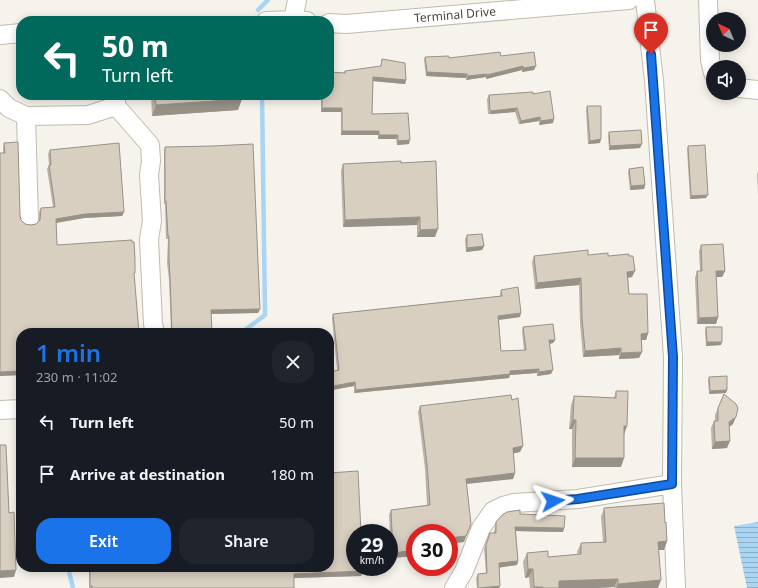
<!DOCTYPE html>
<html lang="en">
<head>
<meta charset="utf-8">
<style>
  :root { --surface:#171b24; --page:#20242c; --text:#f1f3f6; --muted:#9ea1a6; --accent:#1a73e8 }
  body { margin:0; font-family:"Noto Sans",sans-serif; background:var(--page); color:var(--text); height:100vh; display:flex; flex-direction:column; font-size:15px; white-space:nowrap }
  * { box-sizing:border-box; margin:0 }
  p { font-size:13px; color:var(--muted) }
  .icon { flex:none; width:22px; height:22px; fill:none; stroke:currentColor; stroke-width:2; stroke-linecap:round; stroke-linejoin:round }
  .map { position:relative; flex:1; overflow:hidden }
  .sheet { position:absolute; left:16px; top:328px; width:318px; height:244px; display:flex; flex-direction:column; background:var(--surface); border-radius:16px; box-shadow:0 2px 10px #0003 }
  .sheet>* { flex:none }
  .banner { position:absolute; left:16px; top:16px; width:318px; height:84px; border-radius:16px; box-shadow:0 2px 10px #0003; background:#00695c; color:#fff; overflow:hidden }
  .needle { width:26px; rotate:316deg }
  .buttons { position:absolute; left:706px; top:12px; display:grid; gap:8px }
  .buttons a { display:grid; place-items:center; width:40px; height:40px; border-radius:50%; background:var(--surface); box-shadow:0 2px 10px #0003; font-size:20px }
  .speed { position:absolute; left:346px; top:524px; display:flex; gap:8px; font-size:20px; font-weight:700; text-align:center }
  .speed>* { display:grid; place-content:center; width:52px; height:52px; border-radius:50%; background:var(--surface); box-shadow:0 2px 10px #0003; line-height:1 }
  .speed small { font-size:10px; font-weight:400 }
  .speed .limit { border:6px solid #d22; background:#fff; color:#111 }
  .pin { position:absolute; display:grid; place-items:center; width:34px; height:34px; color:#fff; margin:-41px -17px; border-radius:50% 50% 50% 0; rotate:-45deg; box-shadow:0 0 4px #0007 }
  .pin .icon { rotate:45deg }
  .me { position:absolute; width:44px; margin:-22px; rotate:85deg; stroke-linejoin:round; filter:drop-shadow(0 0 3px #0008) }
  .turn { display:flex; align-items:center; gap:14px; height:84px; padding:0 20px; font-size:18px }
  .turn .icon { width:52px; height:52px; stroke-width:2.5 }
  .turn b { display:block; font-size:28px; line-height:34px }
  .round { display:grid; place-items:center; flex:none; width:42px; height:42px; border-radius:16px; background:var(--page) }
  .summary { display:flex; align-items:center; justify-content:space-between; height:68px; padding:0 20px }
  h1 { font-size:24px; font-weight:600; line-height:30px; color:var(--accent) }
  .primary-button { display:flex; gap:8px; margin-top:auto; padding:8px 20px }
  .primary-button a { flex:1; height:46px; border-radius:16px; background:var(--accent); color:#fff; font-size:16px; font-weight:600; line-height:46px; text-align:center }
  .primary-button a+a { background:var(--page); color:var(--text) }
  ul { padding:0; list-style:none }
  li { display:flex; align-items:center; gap:12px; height:52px; padding:0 20px }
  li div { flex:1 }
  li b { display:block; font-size:15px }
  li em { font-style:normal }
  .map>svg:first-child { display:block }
  .water { fill:url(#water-rules) }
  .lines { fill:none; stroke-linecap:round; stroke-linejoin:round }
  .stream { stroke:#a9d4f2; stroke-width:4.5 }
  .minor-casing { stroke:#c2bbae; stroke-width:20 }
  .minor { stroke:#fff; stroke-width:18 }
  .wall { fill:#bab2a6 }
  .shaded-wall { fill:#979187 }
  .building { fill:#d8cfc1; stroke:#979187 }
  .route-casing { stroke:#114b97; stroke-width:10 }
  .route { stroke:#1a73e8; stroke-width:7 }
  .labels { text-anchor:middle; stroke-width:3; stroke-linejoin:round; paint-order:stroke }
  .street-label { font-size:12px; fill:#4b4439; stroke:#fff }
</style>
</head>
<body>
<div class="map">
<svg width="758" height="588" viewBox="0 0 758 588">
  <defs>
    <pattern id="water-rules" width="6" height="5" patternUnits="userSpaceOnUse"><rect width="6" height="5" fill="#a9d4f2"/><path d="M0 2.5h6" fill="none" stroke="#8caec5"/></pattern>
  </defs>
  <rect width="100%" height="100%" fill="#f6f3ec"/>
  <!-- water -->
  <path class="water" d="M758 522V588H747L734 526Z"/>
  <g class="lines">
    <!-- stream -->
    <path class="stream" d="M258 10 268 0
      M241 333 265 315 262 95
      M68 567 73 588"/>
    <defs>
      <path id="minor" d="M645 0 654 81 673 357 672 484 676 588
        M708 0 710 60 713 73
        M293 20 297 0
        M266 21 293 20 307 21
        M329 23 346 24 629 0
        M0 35 21 33
        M739 88 758 90
        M0 99 9 108 26 116 29 219
        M116 106 150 145 151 161 149 175 152 221 149 239 153 324 155 333
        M26 116 88 115 116 106V95
        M0 410 21 409
        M454 588 464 571 481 528 493 511 503 506 514 503 578 499 672 484"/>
    </defs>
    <!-- minor casing -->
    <use href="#minor" class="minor-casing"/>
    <!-- minor -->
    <use href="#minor" class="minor"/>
  </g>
  <!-- wall -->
  <path class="wall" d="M501 56 534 70 522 72V70L486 79V77L466 80V78L426 76 424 60 425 57 449 58Z
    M382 59 406 80 405 84 373 81 372 114 409 144 397 145 396 139H378V135H341V112H321V95H329L345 71 380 67Z
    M533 94 553 123 539 125V121L519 124 515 112 490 114H488L487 99 489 95Z
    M151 95H242L238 110 152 116Z
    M587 106 600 143 588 144 586 110Z
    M609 132 640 148 609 150 608 136Z
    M4 143 20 215 21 220 25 224 31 225 36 224 39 221V212L41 208 53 207 47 169 49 165 48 154 50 150 124 212 122 216 84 218 56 223 21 333V375L0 376V153H3V147Z
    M688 146 706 198 690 199 687 150Z
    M165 147 260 309 258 313 211 314 212 333H171L169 280 167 263 168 239H166L165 204H164V151Z
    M401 163 435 237H417V225L343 227 341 171 343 164Z
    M629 169 645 185 644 189 630 190 628 172Z
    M758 171V195L757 174Z
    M467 235 484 246 482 250 466 252 465 239Z
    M701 245 725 271 722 277H716L718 317 716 324H697L695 278 697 271H700L699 251Z
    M588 255 608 256 632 277 628 278 629 294 648 333 646 340H641L639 358 619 359V355L583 357 580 323 579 285 535 289 532 262 534 256Z
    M501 290 520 317 499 320 501 351 524 350 522 331 523 327 555 340 553 343 550 344 551 374 537 376V373L510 375 509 378 354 393V386L332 390 329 375 330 372 337 370 332 318 333 314 500 296V294Z
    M706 327 721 345 706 346 705 331Z
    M709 377 727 390 726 393 709 394 708 380Z
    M616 391 624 434 621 467H572V429H569L571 405 574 396 614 398Z
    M512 400 520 452 513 453 515 473 513 479 467 484 464 542 415 533V556L391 558 389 515 391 510 427 505 425 469 418 412 420 406Z
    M718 408 733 424 729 427 727 448 712 449 711 428 714 421H715V415Z
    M604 508 665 523 667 541 664 550H659L658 588H614V587L597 588H530L529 577 525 578 523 562 527 553 548 557 578 555 577 552 581 543 603 542 601 517Z
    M520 514 564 528 563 532 516 531 518 561 517 565 499 567V588H477L476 578 478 574 486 573 484 549 490 533H494L495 527 496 522Z
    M89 567H329L363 571 361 576 294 578V588H89Z"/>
  <!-- shaded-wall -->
  <path class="shaded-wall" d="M523 66 522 70 486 79 487 75Z
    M536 66 534 70 522 72 523 68Z
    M427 72 467 74 466 78 426 76Z
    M487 74 486 77 466 80 468 76Z
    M373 77 406 80 405 84 372 81Z
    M242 99 238 110 152 116 156 105Z
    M322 108H342L341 112H321Z
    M517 108 515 112 490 114 491 111Z
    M540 117 539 121 519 124 521 121Z
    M554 119 553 123 539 125 541 121Z
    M342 131H379L378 135H341Z
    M379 135H398L396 139H378Z
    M601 139 600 143 588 144 590 141Z
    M410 140 409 144 397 145 398 141Z
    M642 144 640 148 609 150 610 146Z
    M645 185 644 189 630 190 631 186Z
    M708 195 706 198 690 199 691 196Z
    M124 212 122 216 84 218 55 223 56 219 85 214Z
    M420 217 417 225 343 227 345 220Z
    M438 229 435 237H417L420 230Z
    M484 246 482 250 466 252 467 248Z
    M635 271 632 277 625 278 627 272Z
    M716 271H725L722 277H714Z
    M581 278 579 285 535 289 537 283Z
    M260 309 258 313 210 314 211 310Z
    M521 313 520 317 497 320 498 316Z
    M718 317 716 324H697L699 318Z
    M648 333 646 340H639L641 334Z
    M549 340H555L553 343 548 344Z
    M707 342H722L721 345 706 346Z
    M621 348 619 355 583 357 585 351Z
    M642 352 639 358 619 359 621 353Z
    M539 369 537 373 510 375 509 378 354 393 356 390 510 371Z
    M553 370 551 374 537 376 539 372Z
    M21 371V375L0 376V372Z
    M355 382 354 386 332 390 333 386Z
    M727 390 726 393 709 394 710 391Z
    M736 417 733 424 726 429 729 422Z
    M573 420H576L572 429H569Z
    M624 426H627L624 435Z
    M730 441 727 448 712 449 715 442Z
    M523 446 520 452 511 454 513 448Z
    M575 458H624L621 467H572Z
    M515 473 513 479 464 484 466 479Z
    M471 524 464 542 449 544V538Z
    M515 527 564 528 563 532 514 531Z
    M667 541 664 550H655L658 542Z
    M415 550V556L391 558 393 553Z
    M518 561 517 565 497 568 499 563Z
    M46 567H59L46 568Z
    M528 569H533L529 577 525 578Z
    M16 570 14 577 0 578V571Z
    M363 571 361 576 292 578 294 574Z
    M618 579 614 587 597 588H557L559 581Z
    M661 580 658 588H616L618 584Z
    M500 586 499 588H478Z
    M534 587H543L542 588H534Z"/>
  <!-- building -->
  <path class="building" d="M500 52 501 56 534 52 536 66 523 68V66L487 75V74L468 76 467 74 427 72 425 57 449 56V58Z
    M382 59 405 63 406 80 373 77 372 114 408 113 410 140 398 141V135H379V131H342V108H322V95H329V72L345 73V71L381 66Z
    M550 91 554 119 541 121 540 117 521 121 517 108 491 111 490 110 489 95 533 92V94Z
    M155 95H242V99L156 105Z
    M587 106H601V139L590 141Z
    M641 130 642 144 610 146 609 132Z
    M18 142 20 215 21 220 25 224 31 225 36 224 40 220 41 208 55 207 49 165H51L50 150 119 143 124 212 85 214 56 219 57 245 132 240V242H134L135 259V273H134L139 333H21V371L0 372V153H5L4 143Z
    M253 144 260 309 211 310 212 333H172L170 277 169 259V236H168L166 201H165V147L213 146Z
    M705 145 708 195 691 196 688 146Z
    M401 161V163L436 161 438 229 420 230V217L345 220 343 164Z
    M643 167 645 185 631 186 629 169Z
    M482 234 484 246 467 248V235Z
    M723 244 725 271H716L718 317 699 318 697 271H702L701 245Z
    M588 250V255L608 253V256L629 254V256H633L635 271 627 272 629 294H647L648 333 641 334 642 352 621 353V348L585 351 582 317 581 278 537 283 534 256Z
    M518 287 521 313 498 316 501 351 526 350 523 327 553 324 555 340H549L553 370 539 372V369L510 371V374L356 390 355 382 333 386 330 372 339 370 333 314 502 296 501 290Z
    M706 327H722V342H707Z
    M727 376V390L710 391 709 377Z
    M616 391H628L627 426H624V458H575L576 420H573L574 396 616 398Z
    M724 394 736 404 738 408 736 417 729 422 730 441 715 442 714 421H718V408Z
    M511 395 512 400 518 398 523 446 513 448 515 473 466 479 471 524 466 536 449 538V533H415V550L393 553 391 510 430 505 427 464 420 406Z
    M0 445H6L9 513 14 512 16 570 0 571Z
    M358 471 361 533H355V567H362L363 571 294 574V588H92V586H90V567H329V473Z
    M664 503 665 523 666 522 667 541 658 542 661 580 618 584V579L559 581V588H543V587H534L533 569H528L527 553 548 551V557L581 554V543L606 542 604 508Z
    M520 510V514L565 516 564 528 515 527 518 561 499 563 500 586 478 588V574L487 573 486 545 490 533H496V522L502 515 507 512Z"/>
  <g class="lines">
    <defs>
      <path id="route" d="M553 501 578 499 672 484 673 357 651 54"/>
    </defs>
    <!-- route casing -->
    <use href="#route" class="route-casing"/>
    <!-- route -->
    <use href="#route" class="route"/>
  </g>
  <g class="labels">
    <!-- street labels -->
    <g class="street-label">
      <text transform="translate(455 15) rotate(-5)" y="4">Terminal Drive</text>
    </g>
  </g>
</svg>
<div class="buttons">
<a><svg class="needle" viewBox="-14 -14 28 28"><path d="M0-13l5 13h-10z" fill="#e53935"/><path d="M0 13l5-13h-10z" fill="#9ea1a6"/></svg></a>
<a><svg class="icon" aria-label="sound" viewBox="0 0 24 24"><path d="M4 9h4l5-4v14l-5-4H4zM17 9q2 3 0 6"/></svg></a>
</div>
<div class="speed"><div>29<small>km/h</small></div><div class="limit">30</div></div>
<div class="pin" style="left:651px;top:54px;background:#d93025"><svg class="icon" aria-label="arrive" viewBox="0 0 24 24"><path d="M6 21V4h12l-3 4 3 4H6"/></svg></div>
<svg class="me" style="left:553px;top:501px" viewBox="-20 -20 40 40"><path d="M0-17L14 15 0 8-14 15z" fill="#1a73e8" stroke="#fff" stroke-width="4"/></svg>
<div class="banner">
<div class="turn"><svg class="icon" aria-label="left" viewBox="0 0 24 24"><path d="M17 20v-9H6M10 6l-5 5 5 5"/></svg><div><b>50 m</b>Turn left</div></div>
</div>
<section class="sheet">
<div class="summary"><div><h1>1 min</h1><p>230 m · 11:02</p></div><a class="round"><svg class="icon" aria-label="close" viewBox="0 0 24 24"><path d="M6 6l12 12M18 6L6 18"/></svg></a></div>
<ul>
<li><svg class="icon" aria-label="left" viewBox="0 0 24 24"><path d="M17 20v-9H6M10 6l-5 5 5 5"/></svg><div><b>Turn left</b></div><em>50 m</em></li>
<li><svg class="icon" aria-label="arrive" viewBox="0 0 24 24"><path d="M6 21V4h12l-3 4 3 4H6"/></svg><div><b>Arrive at destination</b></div><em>180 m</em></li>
</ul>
<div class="primary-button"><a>Exit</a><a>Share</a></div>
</section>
</div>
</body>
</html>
